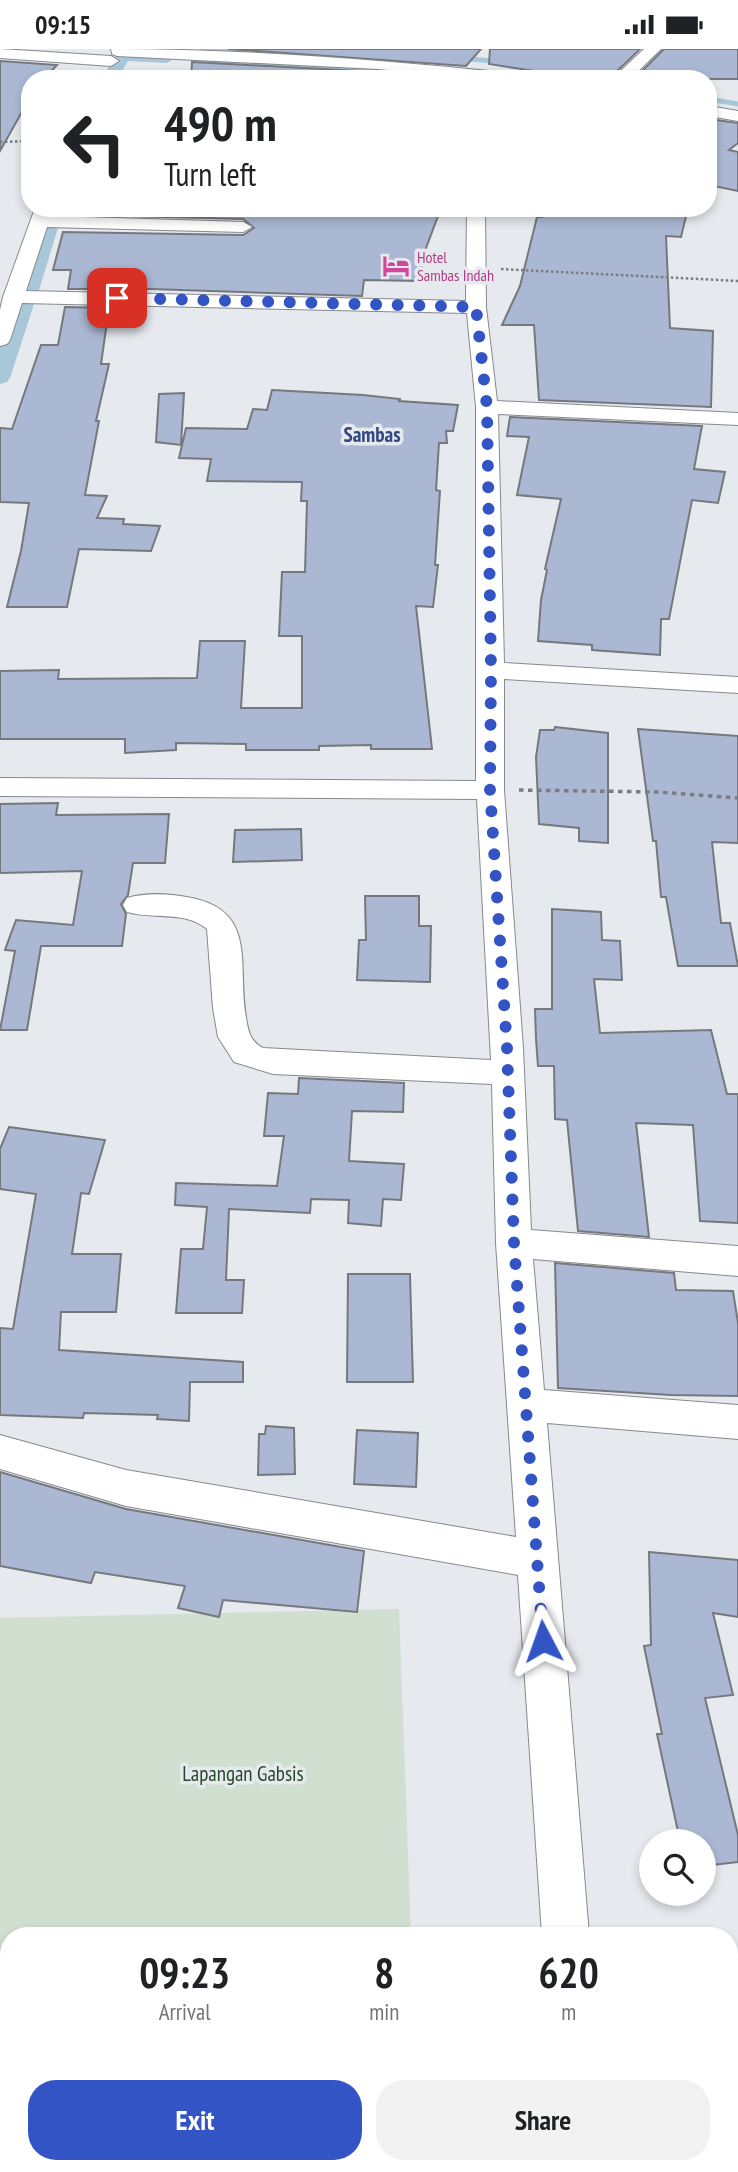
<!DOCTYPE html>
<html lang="en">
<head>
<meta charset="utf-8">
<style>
  :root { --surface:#fff; --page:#f2f2f2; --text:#202124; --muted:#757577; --accent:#3354c5 }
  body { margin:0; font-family:"PT Sans Narrow",sans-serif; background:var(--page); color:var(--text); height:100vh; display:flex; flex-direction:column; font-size:26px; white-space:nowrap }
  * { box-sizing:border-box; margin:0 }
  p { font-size:23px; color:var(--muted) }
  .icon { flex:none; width:38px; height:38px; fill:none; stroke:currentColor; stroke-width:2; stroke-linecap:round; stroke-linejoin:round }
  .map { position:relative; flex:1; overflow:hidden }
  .side { position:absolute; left:0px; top:1878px; width:738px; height:247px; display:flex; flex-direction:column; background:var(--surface); border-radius:28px 28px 0 0; box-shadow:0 4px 10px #0003 }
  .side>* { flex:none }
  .hud { position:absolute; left:21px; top:21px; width:696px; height:147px; border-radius:28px; box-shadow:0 4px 10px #0003; background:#fff; color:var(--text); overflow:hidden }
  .tools { position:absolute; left:639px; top:1780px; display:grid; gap:14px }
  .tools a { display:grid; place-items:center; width:77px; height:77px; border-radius:50%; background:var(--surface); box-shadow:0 4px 10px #0003; font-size:35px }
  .pin { position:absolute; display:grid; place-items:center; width:60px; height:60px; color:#fff; margin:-30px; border-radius:14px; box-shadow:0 4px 10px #0006 }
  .me { position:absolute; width:77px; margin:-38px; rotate:356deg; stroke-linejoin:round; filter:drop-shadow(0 0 5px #0008) }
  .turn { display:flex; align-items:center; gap:24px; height:147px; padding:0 28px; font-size:32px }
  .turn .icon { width:91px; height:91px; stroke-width:2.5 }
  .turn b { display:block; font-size:49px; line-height:60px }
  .eta { display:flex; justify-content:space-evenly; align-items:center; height:119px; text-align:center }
  .eta b { font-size:42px; font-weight:700; line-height:49px }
  .action { display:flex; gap:14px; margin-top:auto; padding:14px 28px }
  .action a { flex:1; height:80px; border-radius:28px; background:var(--accent); color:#fff; font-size:28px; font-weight:700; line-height:80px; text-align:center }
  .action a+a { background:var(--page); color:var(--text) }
  .status { display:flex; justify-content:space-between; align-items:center; height:49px; padding:0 35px; background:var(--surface); direction:ltr }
  .status svg { height:19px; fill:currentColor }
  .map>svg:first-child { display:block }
  .green { fill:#d0dfcf }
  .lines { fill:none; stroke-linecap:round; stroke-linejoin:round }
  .stream { stroke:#a8c7d8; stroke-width:5 }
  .canal { fill:#a8c7d8; fill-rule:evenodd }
  .building { fill:#aab8d3; stroke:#76787d; stroke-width:2 }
  .minor-casing { stroke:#86898e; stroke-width:2 }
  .path-far1 { stroke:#7a7c7f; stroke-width:2.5; stroke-dasharray:2.5 2.5; stroke-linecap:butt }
  .path { stroke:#7a7c7f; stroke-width:3.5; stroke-dasharray:4.5 4.5; stroke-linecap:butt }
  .minor { fill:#fff; fill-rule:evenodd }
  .route { stroke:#3354c5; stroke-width:12; stroke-dasharray:0 21.6 }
  .labels { text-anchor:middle; stroke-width:7; stroke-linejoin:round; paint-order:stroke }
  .far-hotel-label { font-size:16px; fill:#b23c85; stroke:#e6e9ee; text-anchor:start }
  .far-district-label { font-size:21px; font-weight:bold; fill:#344983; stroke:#e6e9ee }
  .near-park-label { font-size:21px; fill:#264a27; stroke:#e6e9ee }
</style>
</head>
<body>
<div class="status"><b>09:15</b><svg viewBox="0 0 49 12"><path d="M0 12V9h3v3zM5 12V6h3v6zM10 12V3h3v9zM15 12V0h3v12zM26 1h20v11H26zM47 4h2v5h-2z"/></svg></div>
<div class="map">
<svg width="738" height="2123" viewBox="0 0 738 2123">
  <rect width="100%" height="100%" fill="#e6e9ee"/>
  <!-- green -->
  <path class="green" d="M399 1560 411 1886H9V2116H246L0 2122V1569Z"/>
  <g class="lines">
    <!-- stream -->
    <path class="stream" d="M202 0 268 2
      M461 9 502 13
      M709 50 738 55"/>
    <!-- canal -->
    <path class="canal" d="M123 2 167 4 175 9 167 14 128 12 117 30H101L118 4Z
      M199 6 455 21 463 26 459 30H439L194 14 191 11 194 8Z
      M49 174 58 179 39 241 36 245H22L19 241 40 179Z
      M24 249 34 255 10 329 7 333 0 335V298L14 255Z"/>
  </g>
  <!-- building -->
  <path class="building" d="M228 0H481L466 17Z
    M490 0H640L609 30H586L489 15Z
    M664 0H738V30H634Z
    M0 12 57 16 44 30H30V62L23 61 0 102Z
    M192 13 378 23 445 30H191Z
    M709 70 738 74V94L729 101 738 103V142L709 136Z
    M128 159H441L423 207 419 232 364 231 362 247 151 240H68L71 221H53L63 183 243 186 254 179 243 170 128 167Z
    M543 159H688L681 188 666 187 670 279 713 282 711 358 539 351 534 276H502L520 237 537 168H542Z
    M65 258 109 259 101 315H109L96 372H99L85 446 107 447 97 469 124 470 123 475 160 477 151 502 79 500 67 558H7L21 502 29 454 0 453V379L12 380 41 296H58Z
    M272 341 363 346 400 350 399 352 458 356 453 382H446L447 394H439L436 441 440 442 435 516H438L433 558 416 557 432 700H371V696L319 697V701H246V695L176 694V701L125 704V690H0V622L59 621 58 630 197 629 200 592H245L241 659H302V587H279L282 523H305L307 452H301L302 433 207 432 211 410 179 409 186 379 247 380 253 360 267 361Z
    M184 344 181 396 156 393 159 345Z
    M510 368 702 377 694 420 725 423 718 454 692 451 669 570H661L660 606 592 601V596L538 592 541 551 547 521 545 520 561 450 517 446 529 388 507 387Z
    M555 678 608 684V794L579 792V779L539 775 536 708 540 681H554Z
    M638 680 738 687V794L712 793 721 874H730L738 917H678L666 848H661L656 792H653Z
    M58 754 56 766 169 765 165 814H133L128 846 121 855 126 865 122 897H41L27 981H0L15 902 5 901 16 871 73 876 82 822 0 824V755Z
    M301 780 302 811 233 813 235 781Z
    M365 847H419V877H431L430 933 357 931 359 891H366Z
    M552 860 601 863 602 891 620 892 622 931 594 930 600 984 711 981 727 1045H738V1174L700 1172 693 1076 636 1074 649 1188 578 1182 567 1071 555 1070 554 1017H538L536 990 535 960H552Z
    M299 1029 404 1034 403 1063 352 1062 349 1112 404 1115 401 1151 383 1150 381 1177 348 1174 349 1151 311 1150 310 1164 229 1160 226 1231H244L242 1264H176L181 1200H203L207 1158 175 1156 176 1134 277 1137 284 1087H264L268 1044 298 1045Z
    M9 1078 105 1091 89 1145 81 1144 72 1205H121L116 1263H61L59 1301 243 1313V1333H190L189 1372 157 1370 158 1366 84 1364 83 1369 0 1366V1279L13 1280 36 1145 0 1140V1100Z
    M555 1214 674 1224 676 1241 733 1242 738 1274V1347L671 1346 558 1339Z
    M348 1225H410L413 1333H347Z
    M266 1377 294 1379 295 1425 258 1426 259 1385H265Z
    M357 1381 418 1384 416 1438 354 1435Z
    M0 1423 126 1460 364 1502 357 1563 223 1551 219 1568 178 1559 185 1537 95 1523 91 1534 0 1517Z
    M649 1503 738 1511V1568L713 1564 733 1646 705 1649 738 1786V1813L704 1817V1792H680L657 1685H662L644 1597 651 1596Z"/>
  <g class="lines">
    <defs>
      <path id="minor" d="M0 0 111 7 119 12 111 17 0 9Z
        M111 0C247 0 383 11 519 25L527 30H472L378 20 117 7 112 5Z
        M644 0H661L630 30H612Z
        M709 57 738 62V72L709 67Z
        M35 159H53L50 167 243 173 252 178 243 183 47 178 26 242 466 252 467 159H485L486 258 497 352 738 364V376L498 365 504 614 738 628V644L504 630V741L523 999 531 1181 738 1197V1227L533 1210 544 1341 738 1356V1390L547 1374 589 1886H542L518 1526 126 1457 0 1420V1386L126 1421 516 1488 496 1194 492 1035 273 1025 234 1013 218 988 213 959 207 880C184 861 155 871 127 863L123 856 127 849C147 843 172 845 192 849 258 863 237 916 246 968 248 982 250 992 263 999L491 1011 477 750 0 747V729L476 732V358L467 264 22 254 10 291 7 295 0 297V261L3 248Z
        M557 2116H608L610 2123H558Z"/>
    </defs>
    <!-- minor casing -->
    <use href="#minor" class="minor-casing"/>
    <!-- path-far1 -->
    <path class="path-far1" d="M0 93 30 92
      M501 220 738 232"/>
    <!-- path -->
    <path class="path" d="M519 741 658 743 738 749"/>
    <!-- minor -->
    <use href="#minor" class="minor"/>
  </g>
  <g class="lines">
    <!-- route -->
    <path class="route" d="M117 249 476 258 487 358 491 621 490 741 507 999 514 1194 543 1592"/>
  </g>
  <!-- icons -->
  <defs>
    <symbol id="hotel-bare" viewBox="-9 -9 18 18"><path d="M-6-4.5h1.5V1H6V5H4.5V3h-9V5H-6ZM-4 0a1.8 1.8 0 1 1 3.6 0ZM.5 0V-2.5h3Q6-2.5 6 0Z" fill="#d1479c" stroke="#e6e9ee" stroke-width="2.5" paint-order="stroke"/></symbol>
  </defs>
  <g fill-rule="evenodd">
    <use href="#hotel-bare" x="377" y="198" width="38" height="38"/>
  </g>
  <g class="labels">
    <!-- far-hotel labels -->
    <g class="far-hotel-label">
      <text x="417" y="214">Hotel<tspan x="417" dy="18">Sambas Indah</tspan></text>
    </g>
    <!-- far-district labels -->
    <g class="far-district-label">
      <text x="372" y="393">Sambas</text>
    </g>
    <!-- near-park labels -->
    <g class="near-park-label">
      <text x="243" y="1732">Lapangan Gabsis</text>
    </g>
  </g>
</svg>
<div class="tools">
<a><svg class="icon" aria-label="search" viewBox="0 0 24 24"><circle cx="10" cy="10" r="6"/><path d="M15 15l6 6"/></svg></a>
</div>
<div class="pin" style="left:117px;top:249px;background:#d93025"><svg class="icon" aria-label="arrive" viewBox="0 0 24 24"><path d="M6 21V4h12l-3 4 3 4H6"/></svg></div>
<svg class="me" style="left:543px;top:1592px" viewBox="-20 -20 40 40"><path d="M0-17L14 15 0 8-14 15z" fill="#3354c5" stroke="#fff" stroke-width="4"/></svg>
<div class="hud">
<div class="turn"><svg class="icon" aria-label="left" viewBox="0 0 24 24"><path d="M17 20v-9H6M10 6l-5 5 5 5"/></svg><div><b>490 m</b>Turn left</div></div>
</div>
<section class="side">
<div class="eta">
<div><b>09:23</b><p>Arrival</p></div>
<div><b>8</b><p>min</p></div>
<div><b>620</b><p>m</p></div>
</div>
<div class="action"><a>Exit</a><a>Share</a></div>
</section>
</div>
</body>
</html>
